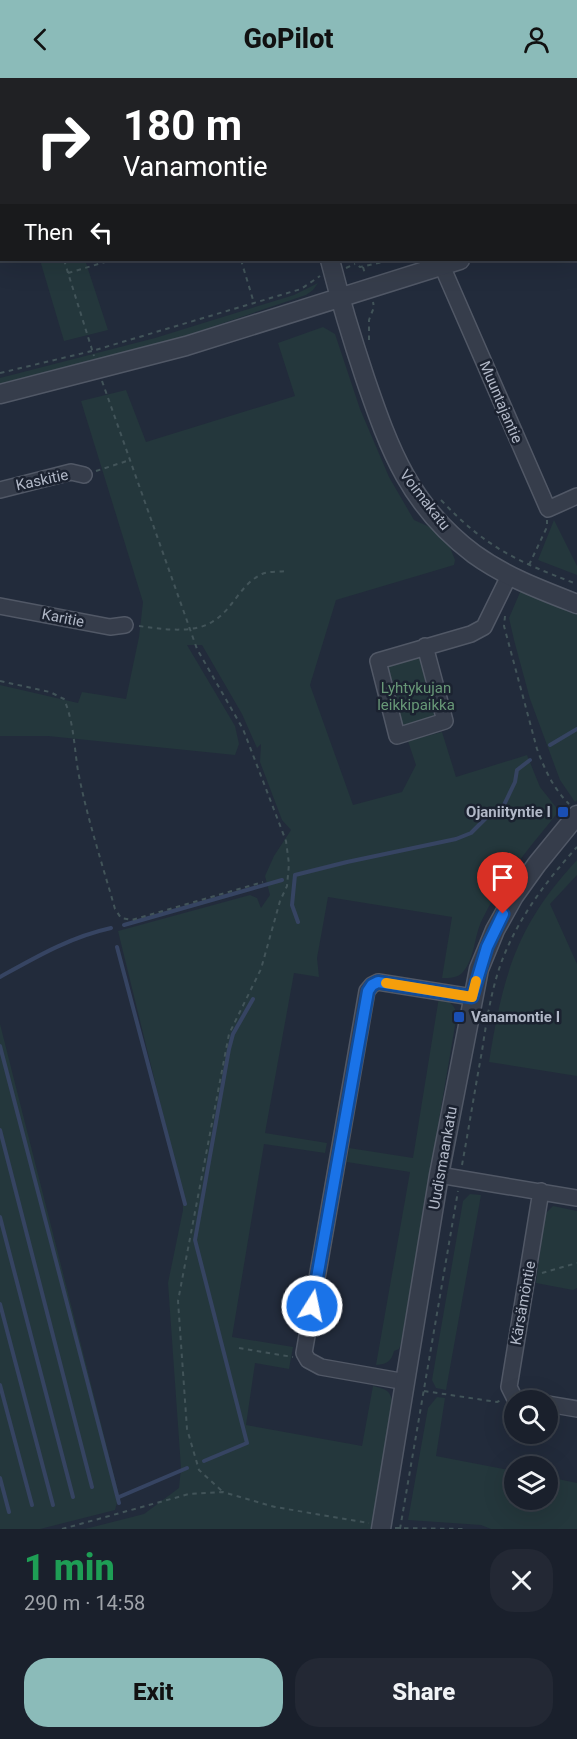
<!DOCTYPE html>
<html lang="en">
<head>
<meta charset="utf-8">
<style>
  :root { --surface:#1a202c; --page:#232834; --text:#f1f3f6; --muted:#9fa3a9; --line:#383e48; --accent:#8bbbb9 }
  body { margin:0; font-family:Roboto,sans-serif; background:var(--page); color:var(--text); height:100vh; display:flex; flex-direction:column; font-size:22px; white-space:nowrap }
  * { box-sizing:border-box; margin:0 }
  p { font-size:20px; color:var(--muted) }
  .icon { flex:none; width:33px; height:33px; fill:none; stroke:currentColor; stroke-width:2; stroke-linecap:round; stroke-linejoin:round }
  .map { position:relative; height:1451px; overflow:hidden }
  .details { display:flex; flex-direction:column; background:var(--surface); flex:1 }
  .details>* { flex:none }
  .guide { position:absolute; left:0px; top:0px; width:578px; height:183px; box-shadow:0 6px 24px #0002,0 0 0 2px var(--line); background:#202124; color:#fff; overflow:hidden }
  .fabs { position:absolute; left:504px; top:1312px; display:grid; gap:12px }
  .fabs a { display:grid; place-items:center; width:54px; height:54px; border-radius:50%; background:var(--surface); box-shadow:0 6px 24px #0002,0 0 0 2px var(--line); font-size:30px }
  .pin { position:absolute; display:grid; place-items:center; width:51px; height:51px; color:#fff; margin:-62px -26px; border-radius:50% 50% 50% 0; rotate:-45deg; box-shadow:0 0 6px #0007 }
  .pin .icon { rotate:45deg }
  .me { position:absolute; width:66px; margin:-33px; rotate:10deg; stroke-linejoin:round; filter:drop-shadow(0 0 4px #0008) }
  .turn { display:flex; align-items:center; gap:21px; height:126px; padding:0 24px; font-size:27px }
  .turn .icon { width:78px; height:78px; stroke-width:2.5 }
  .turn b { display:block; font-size:42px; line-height:51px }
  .then { display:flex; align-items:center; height:57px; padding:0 24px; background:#0003; gap:12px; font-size:22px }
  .round { display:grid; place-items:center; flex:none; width:63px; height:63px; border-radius:24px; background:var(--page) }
  .headline { display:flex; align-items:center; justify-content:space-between; height:102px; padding:0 24px }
  h1 { font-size:36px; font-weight:800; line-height:45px; color:#1e9e55 }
  .cta { display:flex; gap:12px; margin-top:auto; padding:12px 24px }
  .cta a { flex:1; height:69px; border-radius:24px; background:var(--accent); color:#111; font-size:24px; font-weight:800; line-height:69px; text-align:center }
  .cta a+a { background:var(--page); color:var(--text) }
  header { display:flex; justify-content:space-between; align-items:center; height:78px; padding:0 24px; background:var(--accent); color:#111; font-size:27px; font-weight:800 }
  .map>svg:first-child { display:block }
  .green { fill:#24373c }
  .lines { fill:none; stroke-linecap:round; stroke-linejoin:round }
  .stream { stroke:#364462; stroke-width:4 }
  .minor-casing { stroke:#515866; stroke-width:18 }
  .tertiary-casing { stroke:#515866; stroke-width:21 }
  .path { stroke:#425459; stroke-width:2; stroke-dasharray:4.5 4.5; stroke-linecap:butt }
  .minor { stroke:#363d4b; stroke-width:15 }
  .tertiary { stroke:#363d4b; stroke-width:18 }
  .route-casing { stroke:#114b97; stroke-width:15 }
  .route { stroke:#1a73e8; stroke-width:10 }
  .slow { stroke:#f59e0b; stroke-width:10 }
  .transit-dot { fill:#1a4fb4; stroke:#1b2230; stroke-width:2 }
  .labels { text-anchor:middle; stroke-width:5; stroke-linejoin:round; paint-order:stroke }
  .street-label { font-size:15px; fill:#b1b8c7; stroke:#1b2230 }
  .park-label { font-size:15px; fill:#689877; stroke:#1b2230 }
  .poi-label { font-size:15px; font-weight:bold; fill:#b1b8c7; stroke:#1b2230; text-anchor:end }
</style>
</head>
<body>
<header><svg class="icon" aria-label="back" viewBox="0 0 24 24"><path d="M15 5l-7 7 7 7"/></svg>GoPilot<svg class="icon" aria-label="person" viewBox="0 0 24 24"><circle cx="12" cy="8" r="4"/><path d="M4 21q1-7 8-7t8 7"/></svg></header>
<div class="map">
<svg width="577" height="1451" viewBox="0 0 577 1451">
  <rect width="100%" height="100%" fill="#222b3b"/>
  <!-- green -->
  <path class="green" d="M40 182H85L108 252 64 263Z
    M318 205 313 212 306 217 176 261 0 308V300L155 260 294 217Z
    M323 249 335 256 360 331 389 399 414 442 432 450 449 467 455 482 454 487 336 522 310 607 353 727 402 714 416 687 408 663 442 654 456 699 527 677 540 709 559 733C531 768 501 802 482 842 474 858 475 880 463 894 458 900 450 900 442 900L452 839 328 819 317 880 319 899 294 895 265 1055 327 1065 325 1075 264 1066 232 1259 293 1269 289 1291 255 1285 246 1347 362 1368 373 1308C384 1311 390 1311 392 1323L371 1451H85L144 1436 179 1410 181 1390 168 1205 183 1132V1118L118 853 250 817 257 820 261 830 270 817 265 798 274 778 291 752 282 742 260 684 261 666 257 670 242 636 202 567H187L235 648 239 666 235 677 48 658H0V607L78 625 82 614 126 621 139 559 143 524 81 323 126 312 146 364 295 318 278 265Z
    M554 442 577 488V497L538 482Z
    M521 512 577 534V722L575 724 560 702 530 621 514 562 509 540Z
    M419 576 438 639 402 650 383 586Z
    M577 782V797L550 826 577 886V998L489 984C503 897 516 848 577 782Z
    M439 919C448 922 454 926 457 936L401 1265 399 1271 394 1273C391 1284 387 1286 376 1287L410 1094 347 1084 349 1070 413 1080Z
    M0 946 119 1417 115 1432 40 1451H0Z
    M470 1116 481 1117 446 1312 436 1310 432 1302 463 1123Z
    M553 1128 577 1133V1210L573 1212 536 1205 545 1136Z
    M437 1319 445 1320 436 1378 514 1393V1422H548V1399L577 1405V1451H491L481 1447 408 1442 428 1330Z"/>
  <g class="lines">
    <!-- stream -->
    <path class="stream" d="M550 667 577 651
      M298 844 292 827 295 797 347 784 456 761 471 755 492 734 503 729 515 704 517 692 530 682
      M124 847 282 802
      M117 869 185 1126
      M0 899C36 879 70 859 111 850
      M0 968 119 1425
      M0 1052 92 1409
      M0 1139 73 1419
      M0 1226 53 1427
      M0 1307 32 1427
      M204 1383 247 1365 195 1162 229 971 233 956 253 921
      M0 1400 9 1434
      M119 1419 187 1390"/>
    <defs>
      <path id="minor" d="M576 28H577
        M442 188 548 431 577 418
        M0 412 71 394 84 397
        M0 528 110 549 125 547
        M425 568 445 643 397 658 378 583 471 556 484 549 509 498
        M439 1097 577 1120
        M406 1304 321 1289 308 1282 304 1275 367 913 372 907 378 904 472 919
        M529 1323 515 1321 509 1309 541 1113
        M548 1326 577 1331"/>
      <path id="tertiary" d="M281 0 282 2
        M576 145 577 144
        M330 182C340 221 352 261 365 300 390 373 410 428 474 476 506 499 541 512 577 526
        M0 316 186 268 460 182
        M381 1451 439 1097 479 891 495 852 514 818 537 786 577 737"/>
    </defs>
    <!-- minor casing -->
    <use href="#minor" class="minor-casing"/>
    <!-- tertiary casing -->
    <use href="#tertiary" class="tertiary-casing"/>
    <!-- path -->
    <path class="path" d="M260 0V2
      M302 0V2
      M328 2V0
      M358 2 359 0
      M0 41 2 43
      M0 67H2
      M576 123 577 122
      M64 182 94 278
      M241 182 254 225
      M352 182 360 189 392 182
      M363 189 365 196
      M346 190 355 186
      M68 195 112 182
      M369 262V242L374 229 373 224
      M0 295 92 273 301 211 320 198
      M102 303 197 571 243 651 286 763 289 786 287 808 280 823 261 891 229 956 178 1223 187 1351 199 1392 223 1414
      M96 393 130 382
      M441 422C485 469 518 484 577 506
      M529 487 547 449V442
      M505 538 504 548 537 671C545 692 553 710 569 726
      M139 548C160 551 193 556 212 544 233 532 240 506 262 496 269 493 278 494 285 493
      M0 603 50 614 64 621C74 645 74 668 78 693 87 740 102 785 115 831L121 840 132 842 263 804
      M462 1087C469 1049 475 1011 482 973 487 940 492 906 505 875 522 835 548 801 577 769
      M542 1195 577 1185
      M239 1270 293 1279
      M424 1313 497 1324 501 1322
      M395 1450 467 1451
      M62 1451 189 1416 223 1414 275 1429 369 1445
      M400 1451 458 1113"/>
    <!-- minor -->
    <use href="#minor" class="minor"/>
    <!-- tertiary -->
    <use href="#tertiary" class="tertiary"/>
  </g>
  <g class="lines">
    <defs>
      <path id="route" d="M312 1228 368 913 372 907 378 904 472 919 487 869 503 836"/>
    </defs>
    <!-- route casing -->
    <use href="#route" class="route-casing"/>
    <!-- route -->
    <use href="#route" class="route"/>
    <!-- slow -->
    <path class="slow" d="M386 905 472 919 476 903"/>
  </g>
  <!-- markers -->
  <g class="transit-dot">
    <rect x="557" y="728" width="12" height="12" rx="3"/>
    <rect x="453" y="933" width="12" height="12" rx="3"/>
  </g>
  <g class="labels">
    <!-- street labels -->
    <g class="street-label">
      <text transform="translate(501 324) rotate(67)" y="5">Muuntajantie</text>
      <text transform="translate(42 402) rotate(-12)" y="5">Kaskitie</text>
      <text transform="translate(425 422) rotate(52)" y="5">Voimakatu</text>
      <text transform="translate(63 540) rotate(11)" y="5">Karitie</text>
      <text transform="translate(443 1080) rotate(-80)" y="5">Uudismaankatu</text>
      <text transform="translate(523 1225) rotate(-80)" y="5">Kärsämöntie</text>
    </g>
    <!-- park labels -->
    <g class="park-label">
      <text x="416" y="615">Lyhtykujan<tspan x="416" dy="17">leikkipaikka</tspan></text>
    </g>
    <!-- poi labels -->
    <g class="poi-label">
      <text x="551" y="739">Ojaniityntie I</text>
      <text x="471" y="944" text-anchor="start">Vanamontie I</text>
    </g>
  </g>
</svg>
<div class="fabs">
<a><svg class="icon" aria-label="search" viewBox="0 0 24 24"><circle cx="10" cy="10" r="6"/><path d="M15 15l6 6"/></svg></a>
<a><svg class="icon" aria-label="layers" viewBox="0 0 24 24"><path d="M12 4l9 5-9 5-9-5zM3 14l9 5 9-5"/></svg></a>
</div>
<div class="pin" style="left:503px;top:836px;background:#d93025"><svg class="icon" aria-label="arrive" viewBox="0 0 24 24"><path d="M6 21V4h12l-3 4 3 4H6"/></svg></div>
<svg class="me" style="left:312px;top:1228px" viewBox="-20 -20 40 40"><circle r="17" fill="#1a73e8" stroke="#fff" stroke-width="3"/><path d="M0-11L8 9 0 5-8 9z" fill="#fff"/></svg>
<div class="guide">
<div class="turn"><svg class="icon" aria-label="right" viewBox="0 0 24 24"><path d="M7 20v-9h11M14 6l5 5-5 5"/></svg><div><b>180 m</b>Vanamontie</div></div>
<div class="then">Then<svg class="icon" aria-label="left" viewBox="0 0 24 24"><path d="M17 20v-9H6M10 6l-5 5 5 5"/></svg></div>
</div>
</div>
<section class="details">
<div class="headline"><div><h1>1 min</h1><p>290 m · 14:58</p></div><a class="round"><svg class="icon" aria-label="close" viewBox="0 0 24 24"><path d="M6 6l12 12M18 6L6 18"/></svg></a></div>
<div class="cta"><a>Exit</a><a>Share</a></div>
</section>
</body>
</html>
